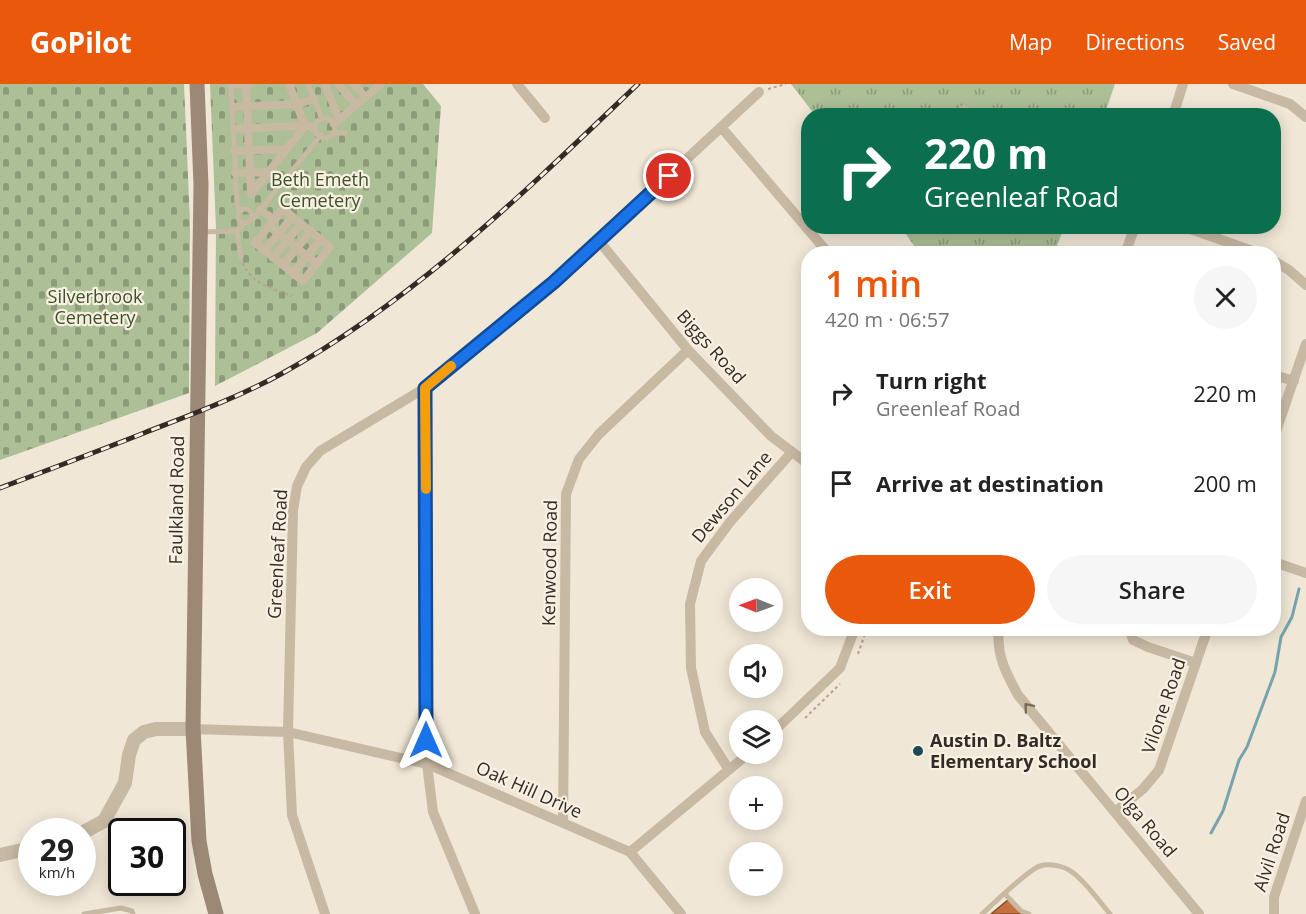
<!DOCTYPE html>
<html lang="en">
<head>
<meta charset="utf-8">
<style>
  :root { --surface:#fff; --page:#f6f6f6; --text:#222; --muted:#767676; --accent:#ea580c }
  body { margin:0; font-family:"Open Sans",sans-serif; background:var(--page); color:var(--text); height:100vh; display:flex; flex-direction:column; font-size:22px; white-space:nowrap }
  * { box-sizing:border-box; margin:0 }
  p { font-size:20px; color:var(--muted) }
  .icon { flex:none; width:33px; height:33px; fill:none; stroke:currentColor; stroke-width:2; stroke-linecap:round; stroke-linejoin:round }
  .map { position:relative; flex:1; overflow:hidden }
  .details { position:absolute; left:801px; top:162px; width:480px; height:390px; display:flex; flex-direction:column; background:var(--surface); border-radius:24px; box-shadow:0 3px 15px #0003 }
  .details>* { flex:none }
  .hud { position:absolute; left:801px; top:24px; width:480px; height:126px; border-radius:24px; box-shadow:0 3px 15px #0003; background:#0b6e4f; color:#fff; overflow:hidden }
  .needle { width:39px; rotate:271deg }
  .controls { position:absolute; left:729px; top:494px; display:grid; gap:12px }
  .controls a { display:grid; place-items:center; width:54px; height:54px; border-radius:50%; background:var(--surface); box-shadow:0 3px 15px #0003; font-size:30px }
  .speed { position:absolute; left:18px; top:734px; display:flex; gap:12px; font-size:30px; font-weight:700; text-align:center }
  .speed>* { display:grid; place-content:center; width:78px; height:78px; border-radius:50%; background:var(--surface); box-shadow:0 3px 15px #0003; line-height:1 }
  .speed small { font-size:15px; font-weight:400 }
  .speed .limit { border:3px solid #111; border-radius:9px; background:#fff; color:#111 }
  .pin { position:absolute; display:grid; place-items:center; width:51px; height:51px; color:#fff; margin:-26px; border:3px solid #fff; border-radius:50%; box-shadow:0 2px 6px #0007 }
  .me { position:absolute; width:66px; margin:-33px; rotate:0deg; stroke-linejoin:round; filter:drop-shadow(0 0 4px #0008) }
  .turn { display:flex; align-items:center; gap:21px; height:126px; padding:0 24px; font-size:27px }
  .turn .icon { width:78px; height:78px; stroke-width:2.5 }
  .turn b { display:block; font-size:42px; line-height:51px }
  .round { display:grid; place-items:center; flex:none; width:63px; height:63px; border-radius:32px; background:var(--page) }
  .headline { display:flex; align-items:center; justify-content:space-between; height:102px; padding:0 24px }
  h1 { font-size:36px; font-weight:600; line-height:45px; color:var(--accent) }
  .action { display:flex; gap:12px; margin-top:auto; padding:12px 24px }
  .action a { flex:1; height:69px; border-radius:36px; background:var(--accent); color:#fff; font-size:24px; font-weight:600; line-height:69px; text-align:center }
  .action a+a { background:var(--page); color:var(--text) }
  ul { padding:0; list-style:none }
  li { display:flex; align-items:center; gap:18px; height:90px; padding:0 24px }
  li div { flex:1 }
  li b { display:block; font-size:22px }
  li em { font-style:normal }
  header { display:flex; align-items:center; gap:36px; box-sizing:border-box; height:84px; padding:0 30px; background:var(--accent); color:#fff }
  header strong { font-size:28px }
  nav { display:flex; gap:33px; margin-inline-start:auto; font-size:21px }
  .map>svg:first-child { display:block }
  .grass { fill:url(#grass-tufts) }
  .cemetery { fill:url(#cemetery-stones) }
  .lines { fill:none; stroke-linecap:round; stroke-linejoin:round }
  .stream { stroke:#76a3ad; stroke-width:3 }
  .building { fill:#c5713f; stroke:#8a4f2c; stroke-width:1.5 }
  .path { stroke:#b3a38d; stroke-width:2; stroke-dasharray:3 3; stroke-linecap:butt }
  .service { stroke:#c8b9a3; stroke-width:5 }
  .pedestrian { stroke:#c8b9a3; stroke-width:8 }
  .minor { stroke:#c8b9a3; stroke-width:10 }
  .tertiary { stroke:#c8b9a3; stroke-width:14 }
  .secondary { stroke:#9b8875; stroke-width:15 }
  .rail-casing { stroke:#332b25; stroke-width:5 }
  .rail { stroke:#f8f1e2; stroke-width:3; stroke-dasharray:9; stroke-linecap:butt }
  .oneway { stroke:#766b5e }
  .route-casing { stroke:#114b97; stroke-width:15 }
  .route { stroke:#1a73e8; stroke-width:10 }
  .slow { stroke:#f59e0b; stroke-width:10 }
  .poi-dot { fill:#1b4954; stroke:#f8f1e2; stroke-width:2 }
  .labels { text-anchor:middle; stroke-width:4.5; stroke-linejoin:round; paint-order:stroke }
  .park-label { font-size:18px; fill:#3d5129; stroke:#f8f1e2 }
  .street-label { font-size:18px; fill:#332b25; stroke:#f8f1e2 }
  .poi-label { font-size:18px; font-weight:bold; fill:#332b25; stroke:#f8f1e2; text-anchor:start }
</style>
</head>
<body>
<header>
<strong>GoPilot</strong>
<nav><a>Map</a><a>Directions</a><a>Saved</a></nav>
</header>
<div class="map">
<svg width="1306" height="830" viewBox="0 0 1306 830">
  <defs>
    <pattern id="grass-tufts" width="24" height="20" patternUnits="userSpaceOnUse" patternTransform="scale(1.5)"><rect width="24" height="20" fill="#acbf97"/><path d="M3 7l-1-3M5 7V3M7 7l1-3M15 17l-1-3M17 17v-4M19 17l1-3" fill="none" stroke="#8d9b7b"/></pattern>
    <pattern id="cemetery-stones" width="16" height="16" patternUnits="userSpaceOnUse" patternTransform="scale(1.5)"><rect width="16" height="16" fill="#acbf97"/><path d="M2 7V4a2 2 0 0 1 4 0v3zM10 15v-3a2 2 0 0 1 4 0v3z" fill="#8d9b7b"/></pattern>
  </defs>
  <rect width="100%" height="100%" fill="#f0e7d6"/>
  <!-- grass -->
  <path class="grass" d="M791 0H1115L1104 32 815 31Z
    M901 143H1064L1054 170 919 169Z"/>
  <!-- cemetery -->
  <path class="cemetery" d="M0 0H184L190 138 189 309 0 376Z
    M210 0H423L441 22 432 149 317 249 215 302 216 144Z"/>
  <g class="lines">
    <!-- stream -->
    <path class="stream" d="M1211 749 1223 727 1239 676 1247 663 1275 588 1281 553 1292 533 1299 505"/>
  </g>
  <!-- building -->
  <path class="building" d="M1009 815 1021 830H991Z"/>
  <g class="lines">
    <!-- path -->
    <path class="path" d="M768 5 786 0
      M243 179C251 200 272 204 292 212
      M858 570 867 544
      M805 634 840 600"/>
    <!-- service -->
    <path class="service" d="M231 0 237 120 240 127
      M308 0 322 35
      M315 44a10 10 0 1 1 20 0a10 10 0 1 1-20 0Z
      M333 49H345
      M238 132a7 7 0 1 1 14 0a7 7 0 1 1-14 0Z
      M253 135 321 51
      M237 147 241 173
      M202 148 237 147 246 138
      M1005 810 1021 827 1029 830
      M84 830 121 824 132 827 133 830
      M982 830C993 820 1029 785 1040 782 1050 779 1064 782 1072 788 1086 798 1098 816 1110 830"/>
    <!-- pedestrian -->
    <path class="pedestrian" d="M231 0H249
      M246 0 251 110
      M325 0 339 35
      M338 0 356 21
      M354 0 365 13
      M233 23 297 20 314 15
      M334 40 381 0
      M234 45 302 42 314 43
      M234 67 287 65
      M235 89 269 88
      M251 110 305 42 289 0
      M283 125 330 163 303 197 255 159Z
      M260 126 274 135
      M269 142 317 180
      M264 167 292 133
      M273 174 301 140
      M283 181 311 147
      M293 189 321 155"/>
    <!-- minor -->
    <path class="minor" d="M517 0 545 34
      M1233 0 1290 20 1306 33
      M964 26 973 32
      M1173 32 1183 0
      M721 43 829 170
      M1182 142 1261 170
      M599 157 688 266 771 352 808 380
      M1125 170 1135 142
      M1274 177 1289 186 1306 201
      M1274 291 1294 297
      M425 304 427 680 433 728 475 830
      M1274 353 1306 260
      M1274 478 1306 489
      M999 544C996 571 1006 589 1018 611L1199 830
      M1129 544 1133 556 1148 563 1196 579
      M193 645 288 648 427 680 630 768 681 830
      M772 649 840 584 855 544
      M729 686 705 648 691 584 690 520 701 477 730 438 791 369
      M1115 728 1143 705 1159 686 1208 544
      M563 739 566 410 579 375 599 350 688 266
      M630 768 749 669
      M325 830 292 731 288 648 293 427 297 402 306 383 320 367 425 304 554 198 759 8
      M1274 830V813L1306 717"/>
    <!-- tertiary -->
    <path class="tertiary" d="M82 749 104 737 125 699 129 671 134 656 144 648 156 645H193
      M0 771 32 764"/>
    <!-- secondary -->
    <path class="secondary" d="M197 0 201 101 193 645 199 757 205 790 216 830"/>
    <defs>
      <path id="rail" d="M0 404C48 386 96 368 144 349 190 331 237 314 281 290 415 216 528 105 638 0"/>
    </defs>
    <!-- rail casing -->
    <use href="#rail" class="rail-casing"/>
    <!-- rail -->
    <use href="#rail" class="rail"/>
  </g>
  <!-- one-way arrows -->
  <defs><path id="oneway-chevron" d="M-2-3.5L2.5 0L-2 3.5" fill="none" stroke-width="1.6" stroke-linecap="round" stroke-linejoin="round" transform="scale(1.5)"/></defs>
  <use class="oneway" href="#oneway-chevron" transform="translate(1028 623) rotate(-130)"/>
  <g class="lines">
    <defs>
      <path id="route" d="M426 656 425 304 554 198 669 92"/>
    </defs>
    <!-- route casing -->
    <use href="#route" class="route-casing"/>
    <!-- route -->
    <use href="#route" class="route"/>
    <!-- slow -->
    <path class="slow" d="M426 405 425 304 451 282"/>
  </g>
  <!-- markers -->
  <circle class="poi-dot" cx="918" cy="667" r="6"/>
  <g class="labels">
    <!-- park labels -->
    <g class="park-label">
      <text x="320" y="102">Beth Emeth<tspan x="320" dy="21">Cemetery</tspan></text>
      <text x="95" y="219">Silverbrook<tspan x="95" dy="21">Cemetery</tspan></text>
    </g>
    <!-- street labels -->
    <g class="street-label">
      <text transform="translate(711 263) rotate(48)" y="6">Biggs Road</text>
      <text transform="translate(732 413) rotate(-50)" y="6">Dewson Lane</text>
      <text transform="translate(177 416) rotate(-89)" y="6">Faulkland Road</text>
      <text transform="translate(278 470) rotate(-87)" y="6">Greenleaf Road</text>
      <text transform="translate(550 479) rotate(-89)" y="6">Kenwood Road</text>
      <text transform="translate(1164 622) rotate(-71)" y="6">Vilone Road</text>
      <text transform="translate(529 706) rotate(24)" y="6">Oak Hill Drive</text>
      <text transform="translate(1145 738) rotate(50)" y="6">Olga Road</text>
      <text transform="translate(1272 768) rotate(-72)" y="6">Alvil Road</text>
    </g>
    <!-- poi labels -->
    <g class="poi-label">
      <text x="930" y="663">Austin D. Baltz<tspan x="930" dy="21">Elementary School</tspan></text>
    </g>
  </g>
</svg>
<div class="controls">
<a><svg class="needle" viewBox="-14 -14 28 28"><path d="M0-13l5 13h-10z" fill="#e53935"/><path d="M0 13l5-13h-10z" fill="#767676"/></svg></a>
<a><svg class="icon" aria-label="sound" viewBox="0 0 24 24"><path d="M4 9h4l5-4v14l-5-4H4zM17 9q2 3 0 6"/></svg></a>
<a><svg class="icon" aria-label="layers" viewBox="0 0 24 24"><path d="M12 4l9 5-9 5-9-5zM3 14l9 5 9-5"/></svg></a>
<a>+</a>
<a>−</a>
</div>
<div class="speed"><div>29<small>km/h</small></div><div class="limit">30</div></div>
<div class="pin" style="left:669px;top:92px;background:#d93025"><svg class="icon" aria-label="arrive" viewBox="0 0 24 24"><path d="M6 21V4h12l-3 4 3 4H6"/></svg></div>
<svg class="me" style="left:426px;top:656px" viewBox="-20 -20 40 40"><path d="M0-17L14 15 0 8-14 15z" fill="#1a73e8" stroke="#fff" stroke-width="4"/></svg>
<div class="hud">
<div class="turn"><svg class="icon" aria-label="right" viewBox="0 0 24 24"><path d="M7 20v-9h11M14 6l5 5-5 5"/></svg><div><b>220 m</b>Greenleaf Road</div></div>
</div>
<section class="details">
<div class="headline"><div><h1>1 min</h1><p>420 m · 06:57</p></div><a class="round"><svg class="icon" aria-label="close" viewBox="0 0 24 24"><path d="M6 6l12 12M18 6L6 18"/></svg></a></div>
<ul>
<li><svg class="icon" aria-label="right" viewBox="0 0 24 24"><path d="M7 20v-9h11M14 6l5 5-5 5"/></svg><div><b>Turn right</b><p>Greenleaf Road</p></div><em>220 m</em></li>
<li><svg class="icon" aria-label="arrive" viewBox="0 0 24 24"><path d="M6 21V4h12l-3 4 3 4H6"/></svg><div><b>Arrive at destination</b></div><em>200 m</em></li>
</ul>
<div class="action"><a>Exit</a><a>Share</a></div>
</section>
</div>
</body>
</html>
